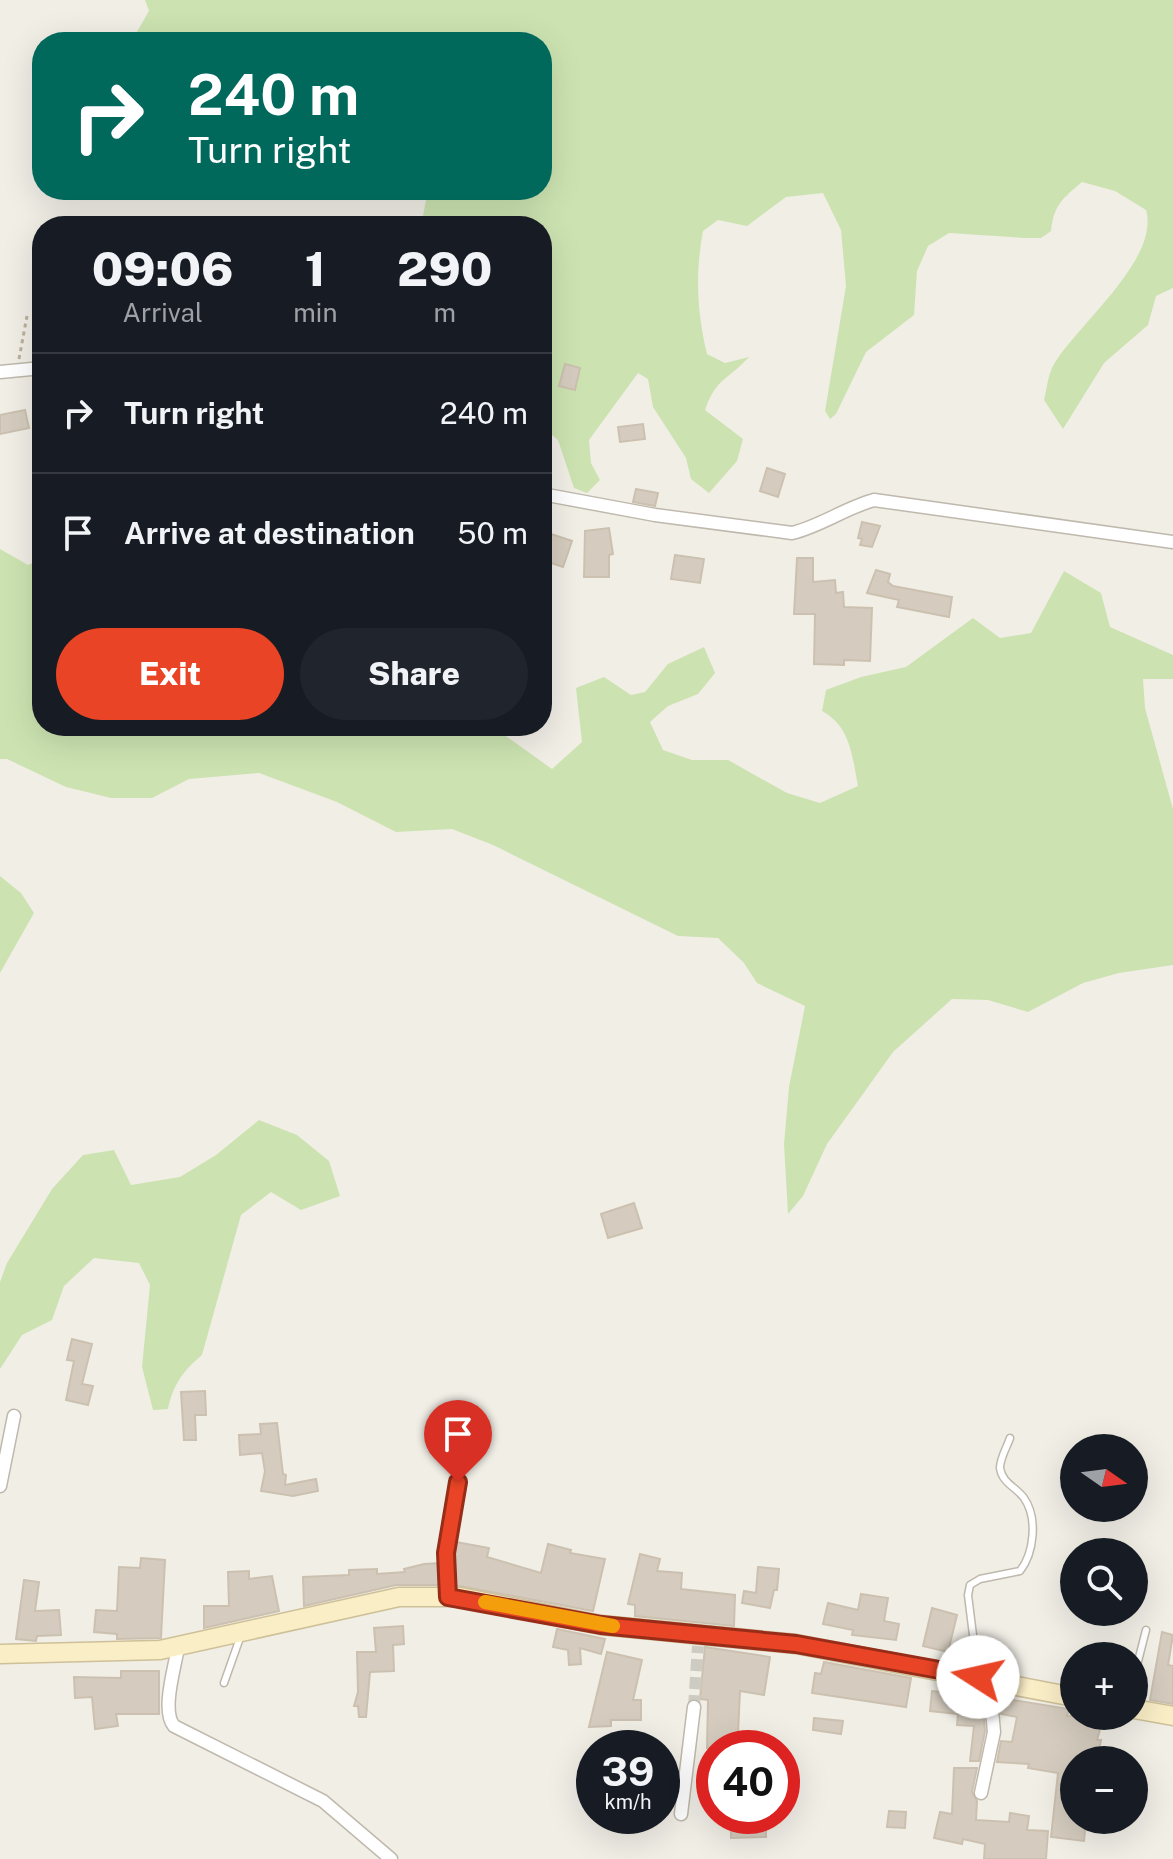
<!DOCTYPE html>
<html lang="en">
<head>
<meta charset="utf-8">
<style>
  :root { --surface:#171b24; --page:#20242c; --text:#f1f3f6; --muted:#9ea1a6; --line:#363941; --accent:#e84425 }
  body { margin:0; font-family:"Public Sans",sans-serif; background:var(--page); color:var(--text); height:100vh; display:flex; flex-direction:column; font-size:30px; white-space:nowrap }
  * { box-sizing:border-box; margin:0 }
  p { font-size:26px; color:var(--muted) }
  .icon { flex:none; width:44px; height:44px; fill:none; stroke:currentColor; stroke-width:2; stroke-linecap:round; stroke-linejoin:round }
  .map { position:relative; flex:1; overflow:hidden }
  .panel { position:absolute; left:32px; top:216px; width:520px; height:520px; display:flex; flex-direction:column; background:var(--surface); border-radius:32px; box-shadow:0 8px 32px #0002 }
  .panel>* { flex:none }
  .guide { position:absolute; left:32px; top:32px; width:520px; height:168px; border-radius:32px; box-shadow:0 8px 32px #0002; background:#00695c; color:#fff; overflow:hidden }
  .needle { width:52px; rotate:104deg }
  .controls { position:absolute; left:1060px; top:1434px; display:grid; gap:16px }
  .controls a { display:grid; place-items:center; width:88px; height:88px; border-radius:50%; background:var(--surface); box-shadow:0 8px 32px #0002; font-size:40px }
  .speed { position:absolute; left:576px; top:1730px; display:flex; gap:16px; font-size:40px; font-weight:700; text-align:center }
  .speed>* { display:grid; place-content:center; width:104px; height:104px; border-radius:50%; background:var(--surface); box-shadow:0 8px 32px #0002; line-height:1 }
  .speed small { font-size:20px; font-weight:400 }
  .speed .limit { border:12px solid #d22; background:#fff; color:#111 }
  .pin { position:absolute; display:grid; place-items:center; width:68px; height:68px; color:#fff; margin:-82px -34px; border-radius:50% 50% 50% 0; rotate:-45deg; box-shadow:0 0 8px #0007 }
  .pin .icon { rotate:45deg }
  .me { position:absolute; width:88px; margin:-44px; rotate:280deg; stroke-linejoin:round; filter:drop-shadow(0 0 6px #0008) }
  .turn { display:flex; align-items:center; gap:28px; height:168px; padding:0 24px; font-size:36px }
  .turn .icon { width:104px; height:104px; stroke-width:2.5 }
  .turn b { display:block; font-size:56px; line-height:68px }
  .eta { display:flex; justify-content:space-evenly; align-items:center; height:136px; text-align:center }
  .eta b { font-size:48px; font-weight:800; line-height:56px }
  .cta { display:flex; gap:16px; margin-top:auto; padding:16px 24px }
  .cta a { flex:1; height:92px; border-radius:48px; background:var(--accent); color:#fff; font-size:32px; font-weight:800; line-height:92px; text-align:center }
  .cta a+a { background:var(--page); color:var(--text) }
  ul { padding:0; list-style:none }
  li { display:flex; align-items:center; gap:24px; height:120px; padding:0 24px; border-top:2px solid var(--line) }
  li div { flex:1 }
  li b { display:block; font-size:30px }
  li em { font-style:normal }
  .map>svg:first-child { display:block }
  .green { fill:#cce3b1 }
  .building { fill:#d5ccbf; stroke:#ccc1b0; stroke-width:2 }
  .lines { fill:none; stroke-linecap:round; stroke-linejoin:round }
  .street-tunnel { stroke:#cecbc3; stroke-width:12; stroke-dasharray:12 6; stroke-linecap:butt }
  .lane-casing { stroke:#bfb8ac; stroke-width:9 }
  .street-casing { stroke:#bfb8ac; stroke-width:15 }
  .secondary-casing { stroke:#cec098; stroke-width:21 }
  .path { stroke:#bcb19b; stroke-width:3; stroke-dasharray:4 4; stroke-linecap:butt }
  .lane { stroke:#fff; stroke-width:6 }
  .street { stroke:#fff; stroke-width:12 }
  .secondary { stroke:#faeec7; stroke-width:18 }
  .route-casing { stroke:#972c18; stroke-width:20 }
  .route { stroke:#e84425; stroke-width:14 }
  .slow { stroke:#f59e0b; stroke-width:14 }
</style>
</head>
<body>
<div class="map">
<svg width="1173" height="1859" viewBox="0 0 1173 1859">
  <rect width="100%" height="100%" fill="#f1eee6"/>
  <!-- green -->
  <path class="green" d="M145 0H1173V288L1156 296 1148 325 1104 363 1063 429 1044 400C1047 388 1048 374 1054 364 1078 324 1160 259 1146 210L1115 191 1082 182C1062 199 1054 205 1051 231L1041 238H1025L949 233 928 246 917 271 914 315 866 352 836 414 830 419 825 411 846 286 841 230 823 193 786 197 747 226 718 220 703 231C695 274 697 312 707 354L725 363 749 357C728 380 716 378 705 410L743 439 737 461 709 493 691 479 686 458 653 407 648 379 638 373 589 440 591 463 600 480 587 493 574 488 558 440 542 427V226H421L428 190H542V42H323L309 37 298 42H131L149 11Z
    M0 549 28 565 42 559V726H492L552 769 582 742 576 688 604 677 631 695 645 692 668 664 704 647 715 673 698 694 668 706 650 722 663 750 692 760H728L787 793 820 803 858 786C852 756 851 727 822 711L826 690 861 677 906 667 973 618 1000 638 1031 633 1064 571 1101 593 1110 627 1173 655V679H1143L1145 708 1173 809V965L1119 973 1083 983 1028 1012 988 1000 952 999 893 1052 827 1144 803 1196 788 1214 784 1144 789 1087 805 1006 757 983 744 963 718 938 678 936 493 845 452 829 396 832 337 802 259 773 189 779 152 798H111L66 787 7 759H0Z
    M0 876 21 893 34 913 0 973Z
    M259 1120 297 1135 329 1161 340 1196 301 1210 271 1192 241 1215 202 1355C183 1371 173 1385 168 1409L153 1410 142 1367 150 1285 139 1263 94 1258 64 1286 52 1320 22 1335 0 1369V1282L7 1263 52 1189 83 1155 114 1150 131 1185 180 1177 216 1155Z"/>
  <!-- building -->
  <path class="building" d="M565 364 580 368 575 390 559 386Z
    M25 410 29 428 0 434V415Z
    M643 424 645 439 620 442 618 427Z
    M767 468 785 474 778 497 760 491Z
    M636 489 658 493 655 506 633 502Z
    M862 522 880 526 872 547 860 545 862 539 858 538Z
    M609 528 613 554 609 555V577H584L585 531Z
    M542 531 572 541 563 567 542 560Z
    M675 555 704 559 700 583 671 579Z
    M797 558H813V582L835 580 836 593 843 592 844 607 872 608 870 661 844 660V665L814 664 815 614H794Z
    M876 570 890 574 888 582 893 586 952 597 949 617 897 607 899 600 867 593Z
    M634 1203 642 1228 608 1238 601 1214Z
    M72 1339 92 1344 82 1384 93 1386 88 1405 66 1400 74 1361 67 1360Z
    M205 1391 206 1415H195L196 1440H184L181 1392Z
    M277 1423 283 1474 286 1475 285 1485 316 1479 318 1491 293 1496 261 1491 265 1471 262 1453 240 1455 239 1435 261 1434 260 1424Z
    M456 1542 489 1548 487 1557 541 1573 548 1544 571 1550 570 1553 605 1559 593 1611 454 1585 452 1561Z
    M640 1554 660 1559 657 1571 682 1573 681 1589 735 1595 734 1626 635 1616V1605L628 1604Z
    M141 1558 165 1560 161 1638 117 1639V1634L94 1632 96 1610 117 1611 119 1567 140 1568Z
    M440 1563 442 1585H396L304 1606 303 1577 349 1575V1570L377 1569V1574L405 1572 404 1569 424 1564Z
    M758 1567 779 1569 777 1590H774L770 1608 742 1603 744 1591 756 1593Z
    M249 1571V1579L272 1576 279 1611 204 1628V1606H229L228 1572Z
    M24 1580 39 1582 35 1611 59 1610 61 1635 37 1636 36 1641 16 1639Z
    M861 1594 888 1598 884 1621 899 1624 896 1640 852 1635 853 1630 823 1624 828 1603 858 1610Z
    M932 1608 957 1615 948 1652 923 1646Z
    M403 1626 404 1644 393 1645 394 1671 370 1672 366 1717H359L358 1706H354L358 1692 357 1652H376L374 1628Z
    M557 1629 605 1639 601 1654 580 1648 581 1664 569 1665 568 1650 553 1647Z
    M1162 1632 1173 1635 1168 1665 1173 1666V1704L1150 1700Z
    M705 1647 770 1657 764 1695 740 1691 738 1733H732L730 1748H707L708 1700 700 1699Z
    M607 1652 642 1660 633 1700H641V1720H611V1726L589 1727Z
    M824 1662 911 1678 906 1707 812 1693 815 1673 821 1674Z
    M121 1671H159V1714H116L118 1726 95 1729 92 1697 75 1698 74 1677 121 1678Z
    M932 1691 958 1694 957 1698 982 1700 985 1731 979 1761H970L974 1726 957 1725 958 1714 930 1711Z
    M1000 1698 1069 1709 1067 1716H1104L1097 1740H1101L1097 1760H1074V1820H1086L1084 1841 1051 1837 1058 1773 1028 1768 1029 1764 997 1762 1001 1741 1012 1742 1017 1717 1001 1714Z
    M814 1718 843 1721 841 1734 813 1730Z
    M954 1768H977L972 1792 977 1801 976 1820 1009 1822 1010 1813 1029 1816 1027 1830 1048 1831 1046 1859H984L985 1844 963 1839 962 1844 934 1838 940 1812 952 1814Z
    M889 1811 906 1812 905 1828 887 1827Z
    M766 1819V1837L731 1838V1820Z"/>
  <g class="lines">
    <!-- street-tunnel -->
    <path class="street-tunnel" d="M694 1707 698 1646"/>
    <defs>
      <path id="lane" d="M448 1594 446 1553 458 1482
        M978 1675 968 1595 970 1585 980 1579 1020 1571C1034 1553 1038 1518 1024 1498 1016 1487 1002 1483 1000 1468 1000 1458 1007 1447 1010 1438
        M1134 1677 1146 1630
        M224 1683 241 1635"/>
      <path id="street" d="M0 372 42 368
        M542 494 655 515 792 533C821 526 845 508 874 500L1173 542
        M0 1486 14 1416
        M178 1647C175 1667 161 1711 174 1726L323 1801 391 1859
        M981 1793 994 1732 989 1679
        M681 1814 694 1707"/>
      <path id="secondary" d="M0 1654 160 1650 399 1597H460L601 1625 796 1644 1074 1697
        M1134 1709 1173 1716"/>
    </defs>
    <!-- lane casing -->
    <use href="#lane" class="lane-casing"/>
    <!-- street casing -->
    <use href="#street" class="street-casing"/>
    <!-- secondary casing -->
    <use href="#secondary" class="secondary-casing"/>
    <!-- path -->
    <path class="path" d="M19 359 27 316"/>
    <!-- lane -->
    <use href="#lane" class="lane"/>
    <!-- street -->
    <use href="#street" class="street"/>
    <!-- secondary -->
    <use href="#secondary" class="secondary"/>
  </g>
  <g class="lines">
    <defs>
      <path id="route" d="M458 1482 446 1553 448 1597 601 1625 796 1644 978 1677"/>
    </defs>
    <!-- route casing -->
    <use href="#route" class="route-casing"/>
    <!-- route -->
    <use href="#route" class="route"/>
    <!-- slow -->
    <path class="slow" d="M485 1602 613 1626"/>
  </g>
</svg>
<div class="controls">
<a><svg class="needle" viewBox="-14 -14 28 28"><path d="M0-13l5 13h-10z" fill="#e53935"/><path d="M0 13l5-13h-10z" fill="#9ea1a6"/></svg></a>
<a><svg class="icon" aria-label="search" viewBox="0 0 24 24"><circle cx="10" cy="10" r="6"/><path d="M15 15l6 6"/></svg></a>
<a>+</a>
<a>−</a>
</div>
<div class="speed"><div>39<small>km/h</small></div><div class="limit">40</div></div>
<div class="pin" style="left:458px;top:1482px;background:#d93025"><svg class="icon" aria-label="arrive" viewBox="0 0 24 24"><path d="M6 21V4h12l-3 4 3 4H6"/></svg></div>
<svg class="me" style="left:978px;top:1677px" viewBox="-20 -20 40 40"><circle r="19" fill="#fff"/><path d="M0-13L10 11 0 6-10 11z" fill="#e84425"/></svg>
<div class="guide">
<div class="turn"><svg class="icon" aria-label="right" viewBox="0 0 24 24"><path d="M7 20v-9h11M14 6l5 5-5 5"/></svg><div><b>240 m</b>Turn right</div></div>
</div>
<section class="panel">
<div class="eta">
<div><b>09:06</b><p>Arrival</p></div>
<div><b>1</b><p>min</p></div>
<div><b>290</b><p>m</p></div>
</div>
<ul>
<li><svg class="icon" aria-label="right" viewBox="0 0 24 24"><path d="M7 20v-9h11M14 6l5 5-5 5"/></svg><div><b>Turn right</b></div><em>240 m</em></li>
<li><svg class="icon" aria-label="arrive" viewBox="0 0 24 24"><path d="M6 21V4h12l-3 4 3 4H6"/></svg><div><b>Arrive at destination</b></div><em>50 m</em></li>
</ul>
<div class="cta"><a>Exit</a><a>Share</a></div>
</section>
</div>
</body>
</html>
